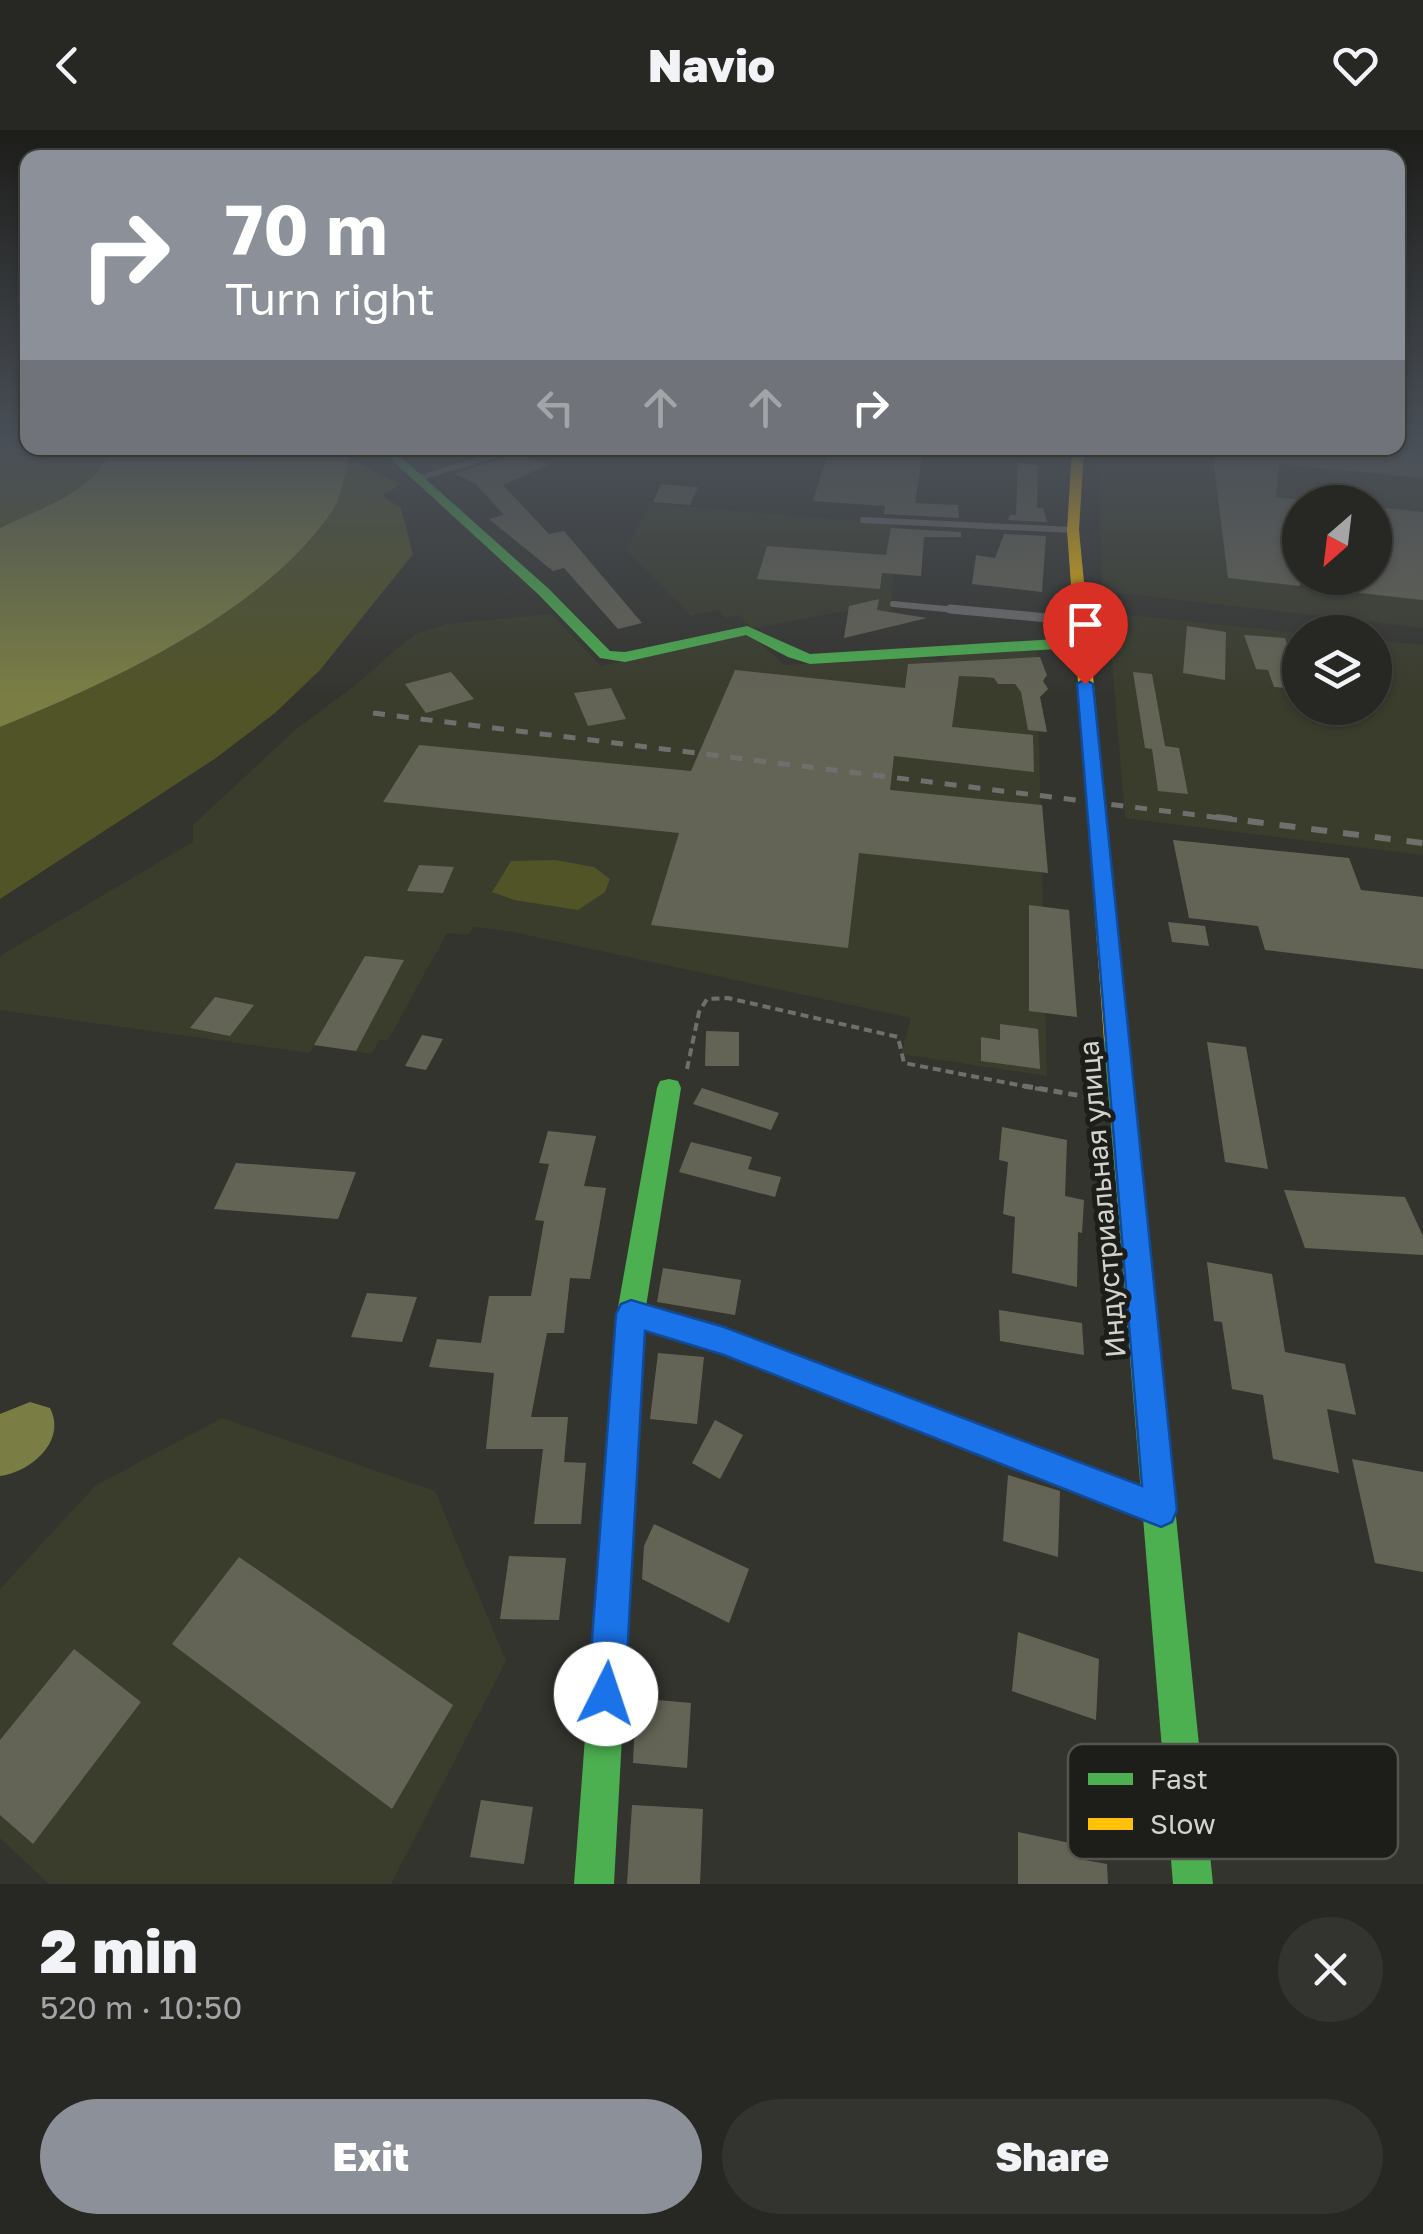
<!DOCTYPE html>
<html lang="en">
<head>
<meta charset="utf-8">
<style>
  :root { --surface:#272723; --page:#333330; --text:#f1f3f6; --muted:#a4a5a6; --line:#434441; --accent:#8c9099 }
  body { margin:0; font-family:"Golos Text",sans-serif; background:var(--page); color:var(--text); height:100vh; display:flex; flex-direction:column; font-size:38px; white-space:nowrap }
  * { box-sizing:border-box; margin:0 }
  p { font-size:32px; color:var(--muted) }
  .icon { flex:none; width:55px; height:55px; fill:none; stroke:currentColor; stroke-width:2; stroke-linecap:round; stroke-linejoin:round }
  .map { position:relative; height:1754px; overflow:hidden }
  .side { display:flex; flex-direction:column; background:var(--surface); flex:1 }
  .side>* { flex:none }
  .banner { position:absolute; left:20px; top:20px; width:1385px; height:305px; border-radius:20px; box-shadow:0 2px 8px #0004,0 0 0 2px var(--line); background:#8c9099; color:#fff; overflow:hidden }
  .needle { width:65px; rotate:208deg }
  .buttons { position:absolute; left:1282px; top:355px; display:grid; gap:20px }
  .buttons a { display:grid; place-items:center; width:110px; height:110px; border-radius:50%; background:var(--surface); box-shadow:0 2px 8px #0004,0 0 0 2px var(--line); font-size:50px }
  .pin { position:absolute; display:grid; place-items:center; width:85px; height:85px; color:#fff; margin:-102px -42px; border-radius:50% 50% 50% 0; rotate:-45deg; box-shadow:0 0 10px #0007 }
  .pin .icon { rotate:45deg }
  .me { position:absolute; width:110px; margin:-55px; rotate:4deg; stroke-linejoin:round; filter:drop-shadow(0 0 8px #0008) }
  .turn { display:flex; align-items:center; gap:35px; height:210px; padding:0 40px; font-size:45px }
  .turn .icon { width:130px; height:130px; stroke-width:2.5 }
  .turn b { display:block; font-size:70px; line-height:85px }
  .lanes { display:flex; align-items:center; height:95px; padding:0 40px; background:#0003; justify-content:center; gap:50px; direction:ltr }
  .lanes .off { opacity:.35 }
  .round { display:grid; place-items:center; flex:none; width:105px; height:105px; border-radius:52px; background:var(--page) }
  .overview { display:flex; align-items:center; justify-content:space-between; height:170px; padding:0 40px }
  h1 { font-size:60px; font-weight:800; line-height:75px }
  .button { display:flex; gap:20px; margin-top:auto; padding:20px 40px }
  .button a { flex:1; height:115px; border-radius:60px; background:var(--accent); color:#fff; font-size:40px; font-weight:800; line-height:115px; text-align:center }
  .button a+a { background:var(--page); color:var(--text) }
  header { display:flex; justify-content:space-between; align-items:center; height:130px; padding:0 40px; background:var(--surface); font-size:45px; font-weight:800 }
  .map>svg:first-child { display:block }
  .built { fill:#3a3c2c; fill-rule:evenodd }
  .green { fill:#515427 }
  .water { fill:#7a7e44 }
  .building { fill:#646456 }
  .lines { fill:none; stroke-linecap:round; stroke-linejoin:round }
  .path-far1 { stroke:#6f6f6e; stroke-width:4; stroke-dasharray:8 5; stroke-linecap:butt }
  .path { stroke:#6f6f6e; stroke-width:5; stroke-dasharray:9 6; stroke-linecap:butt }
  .lane-far1 { stroke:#6e6e6e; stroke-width:6 }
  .lane { stroke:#6e6e6e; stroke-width:9 }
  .street { fill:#6e6e6e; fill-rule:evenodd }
  .fast { fill:#4caf50; fill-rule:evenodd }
  .slow { fill:#ffc107; fill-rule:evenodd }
  .rail-far1 { stroke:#706f6d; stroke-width:5; stroke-dasharray:12 12; stroke-linecap:butt }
  .rail { stroke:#706f6d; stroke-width:6; stroke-dasharray:16 16; stroke-linecap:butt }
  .route { fill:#1a73e8; stroke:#114b97; stroke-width:2.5 }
  .labels { text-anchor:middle; stroke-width:10; stroke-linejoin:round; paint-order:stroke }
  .street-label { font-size:28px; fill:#d1d2cb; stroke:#1d1e19 }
  .key { fill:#1d1e19; stroke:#53544e; stroke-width:2.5 }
  .key-label { font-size:28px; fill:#d1d2cb }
</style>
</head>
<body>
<header><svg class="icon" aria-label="back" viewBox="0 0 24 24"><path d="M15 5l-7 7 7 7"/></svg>Navio<svg class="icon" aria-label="heart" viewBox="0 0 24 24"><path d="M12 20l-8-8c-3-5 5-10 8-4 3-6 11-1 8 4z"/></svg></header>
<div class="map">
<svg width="1423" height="1754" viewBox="0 0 1423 1754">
  <rect width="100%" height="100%" fill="#34342f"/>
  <!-- built -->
  <path class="built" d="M1097 319H1423V498L1103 461ZM1300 372H1375V448H1300Z
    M650 374 897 394 891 481 839 482 752 499 738 485 726 488 718 480 691 486 626 420Z
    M1108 483 1300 503V578H1375V510L1423 515V725L1125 688Z
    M551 484 601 536 749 503 784 535 911 527 942 530 957 523 1037 521 1047 946 901 924 911 888 513 802 474 797 468 805 447 803 388 910H380L371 924 315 915 309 923 0 880V826L193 712V695L294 601 358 553 401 515 418 503 446 494Z
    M222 1288 435 1361 506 1531 391 1754H49L0 1708V1459L95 1356Z"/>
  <!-- green -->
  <path class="green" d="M0 319H103L108 324C95 362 34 381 0 398Z
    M349 328C370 338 378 347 402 353L382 366 401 378 413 424 320 540 275 583 216 628 0 769V597C110 552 265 482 333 380 342 366 344 345 349 328Z
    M555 730 594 737 610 749 605 762 578 780 514 770 492 762 511 731Z"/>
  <!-- water -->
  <path class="water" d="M103 319H339L349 328C344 345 342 366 333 380 265 482 110 552 0 597V398C33 381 95 362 108 324Z
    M30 1272 50 1278C67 1311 31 1342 0 1346V1284Z"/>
  <!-- building -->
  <path class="building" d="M529 319H549L530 328 550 334 503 355 549 404 564 401 642 493 618 499 564 438 553 441 489 389 504 385 476 354 455 344Z
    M829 319 923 321 915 373 958 375 959 388 884 384 885 376 813 371Z
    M1212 319H1423V348L1279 334 1276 367 1300 370V456L1228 448Z
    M1018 333 1038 335 1037 378H1043L1047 392 1008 390 1010 385H1016Z
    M661 354 683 356 698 357 690 375 653 372Z
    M1375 377 1423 382V470L1333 460V448H1375Z
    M891 398 961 402V407H924L921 446 882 443 880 459 757 449 767 416 886 425Z
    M1004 404 1046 406 1042 462 972 454 976 425 995 428Z
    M879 469 877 480 927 488 844 508 849 476Z
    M1187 496 1226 502 1225 550 1183 543Z
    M1244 505 1285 508 1300 548V559L1274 557 1268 540 1256 539Z
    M1040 527 1047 545 1043 551 1048 559 1040 567 1047 602 1028 600 1021 562 1015 554H998L994 548 984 547 959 546 952 597 1033 605 1034 642 894 626 890 660 1042 675 1048 743 859 723 848 818 651 795 679 703 383 672 419 615 691 641 735 540 905 558 908 534Z
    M451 542 474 569 426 583 405 554Z
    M1133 542 1152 544 1165 616 1179 618 1188 664 1158 661 1152 619 1145 618Z
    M611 558 626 589 588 596 574 563Z
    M1173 710 1349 728 1361 760 1423 767V839L1265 820 1258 796 1189 788Z
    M419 735 454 737 443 763 407 761Z
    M1029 775 1069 780 1077 887 1029 881Z
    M1168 792 1205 796 1209 816 1172 812Z
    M365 826 404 830 356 921 314 915Z
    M215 867 254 875 230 906 190 898Z
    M1000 894 1038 899 1040 939 981 931V907L1000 910Z
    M706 901 739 902V936H705Z
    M422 905 443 909 426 940 405 936Z
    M1207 912 1246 917 1268 1039 1225 1032Z
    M702 958 779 983 771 1000 693 974Z
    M1002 997 1067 1010 1065 1066 1084 1070 1082 1103 1078 1102 1077 1157 1012 1143 1015 1087 1003 1084 1008 1032 999 1030Z
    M548 1001 596 1006 584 1056 606 1058 590 1149 570 1148 564 1203H547L531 1287H568L564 1332 586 1333 581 1394H534L543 1319H486L494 1243 429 1237 437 1209 481 1213 489 1166H531L544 1091 535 1090 549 1034 539 1033Z
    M691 1012 752 1027 748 1039 781 1047 775 1067 679 1042Z
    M236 1033 356 1042 338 1089 214 1079Z
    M1284 1060 1405 1067 1423 1106V1125L1305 1118Z
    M1207 1132 1272 1144 1285 1222 1345 1234 1356 1285 1327 1279 1339 1343 1273 1329 1263 1265 1232 1259 1222 1192 1214 1191Z
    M663 1138 741 1150 735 1185 657 1172Z
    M367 1163 417 1167 402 1212 351 1207Z
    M999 1180 1082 1193 1084 1225 1000 1211Z
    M658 1223 704 1227 697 1294 650 1289Z
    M715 1290 743 1305 720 1349 692 1333Z
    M1352 1329 1423 1342V1442L1375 1433Z
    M1008 1345 1060 1361 1058 1427 1003 1411Z
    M654 1394 749 1439 729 1493 642 1449 644 1416Z
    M509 1426 566 1428 559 1490 500 1489Z
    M239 1427 453 1575 392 1679 172 1514Z
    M1018 1502 1099 1529 1096 1590 1012 1561Z
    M74 1519 141 1572 33 1714 0 1685V1610Z
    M636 1568 691 1573 687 1638 633 1633Z
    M481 1670 533 1677 524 1734 470 1727Z
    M632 1675 703 1679 700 1754H627Z
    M1018 1702 1084 1716V1730L1107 1734 1108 1754H1018Z"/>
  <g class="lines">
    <!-- path-far1 -->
    <path class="path-far1" d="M687 939 699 882 707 869 728 868 898 907 904 933 1039 959"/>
    <!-- path -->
    <path class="path" d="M1024 956 1094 968"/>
    <!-- lane-far1 -->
    <path class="lane-far1" d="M863 390 1073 400
      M893 474 977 482"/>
    <!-- lane -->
    <path class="lane" d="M950 479 1080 491"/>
    <!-- street -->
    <path class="street" d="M507 319H525L418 351 412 347Z
      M631 1170 724 1197 1161 1364 1173 1368 1177 1380 1173 1392 1161 1396 724 1225 621 1192 617 1183 621 1174Z"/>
    <!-- fast -->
    <path class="fast" d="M380 319H392L549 459 610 521 625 522 747 496 810 524 1057 509 1082 511 1090 516 1082 521 1057 519 810 534 788 527 746 505 625 532 600 528 539 465Z
      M1116 901 1124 904 1128 910 1213 1754H1173L1104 910 1108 904Z
      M669 949 678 951 681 958 645 1183 614 1754H574L617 1183 657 958 660 951Z"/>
    <!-- slow -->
    <path class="slow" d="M1072 319H1084L1079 400 1128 910 1124 916H1108L1104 910 1067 400Z"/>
    <!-- rail-far1 -->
    <path class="rail-far1" d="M373 583 1237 690"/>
    <!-- rail -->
    <path class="rail" d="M1216 687 1423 713"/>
  </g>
  <!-- sky -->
  <linearGradient id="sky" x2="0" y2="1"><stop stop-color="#1d1d1a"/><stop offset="0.56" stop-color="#4a5058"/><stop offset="1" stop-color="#4a5058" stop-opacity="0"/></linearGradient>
  <rect width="1423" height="565" fill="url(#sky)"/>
  <!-- route -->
  <path class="route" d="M1085 549 1093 554 1177 1380 1172 1392 1161 1397 724 1225 645 1201 625 1564 619 1577 606 1582 593 1577 588 1564 616 1184 621 1174 631 1170 724 1197 1142 1356 1077 554Z"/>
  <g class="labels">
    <!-- street labels -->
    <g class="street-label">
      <text transform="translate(1102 1069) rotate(-95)" y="10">Индустриальная улица</text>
    </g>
  </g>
  <!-- legend -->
  <rect x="1068" y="1614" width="330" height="115" rx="15" class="key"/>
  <rect x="1088" y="1643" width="45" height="12" fill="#4caf50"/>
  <rect x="1088" y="1688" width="45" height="12" fill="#ffc107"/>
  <g class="key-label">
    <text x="1150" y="1659">Fast</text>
    <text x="1150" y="1704">Slow</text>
  </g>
</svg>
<div class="buttons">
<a><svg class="needle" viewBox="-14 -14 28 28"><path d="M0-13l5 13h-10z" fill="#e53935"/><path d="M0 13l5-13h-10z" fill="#a4a5a6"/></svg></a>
<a><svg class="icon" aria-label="layers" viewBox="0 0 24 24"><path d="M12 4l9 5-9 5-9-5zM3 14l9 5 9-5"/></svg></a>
</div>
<div class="pin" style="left:1085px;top:554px;background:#d93025"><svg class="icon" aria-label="arrive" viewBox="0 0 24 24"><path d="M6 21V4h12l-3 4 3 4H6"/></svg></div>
<svg class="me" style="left:606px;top:1564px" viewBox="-20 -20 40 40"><circle r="19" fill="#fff"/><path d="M0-13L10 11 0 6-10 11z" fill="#1a73e8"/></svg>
<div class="banner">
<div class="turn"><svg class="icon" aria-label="right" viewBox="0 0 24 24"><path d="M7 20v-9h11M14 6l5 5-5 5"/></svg><div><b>70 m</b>Turn right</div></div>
<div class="lanes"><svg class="icon off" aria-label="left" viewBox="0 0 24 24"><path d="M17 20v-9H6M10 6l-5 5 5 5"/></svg><svg class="icon off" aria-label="ahead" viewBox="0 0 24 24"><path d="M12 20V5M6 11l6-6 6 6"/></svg><svg class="icon off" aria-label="ahead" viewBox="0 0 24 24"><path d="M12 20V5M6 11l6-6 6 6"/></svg><svg class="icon" aria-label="right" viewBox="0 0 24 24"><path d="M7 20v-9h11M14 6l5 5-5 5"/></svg></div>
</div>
</div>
<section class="side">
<div class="overview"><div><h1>2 min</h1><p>520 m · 10:50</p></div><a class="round"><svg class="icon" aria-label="close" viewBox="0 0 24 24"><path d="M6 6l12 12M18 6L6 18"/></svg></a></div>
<div class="button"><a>Exit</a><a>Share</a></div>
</section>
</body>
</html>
